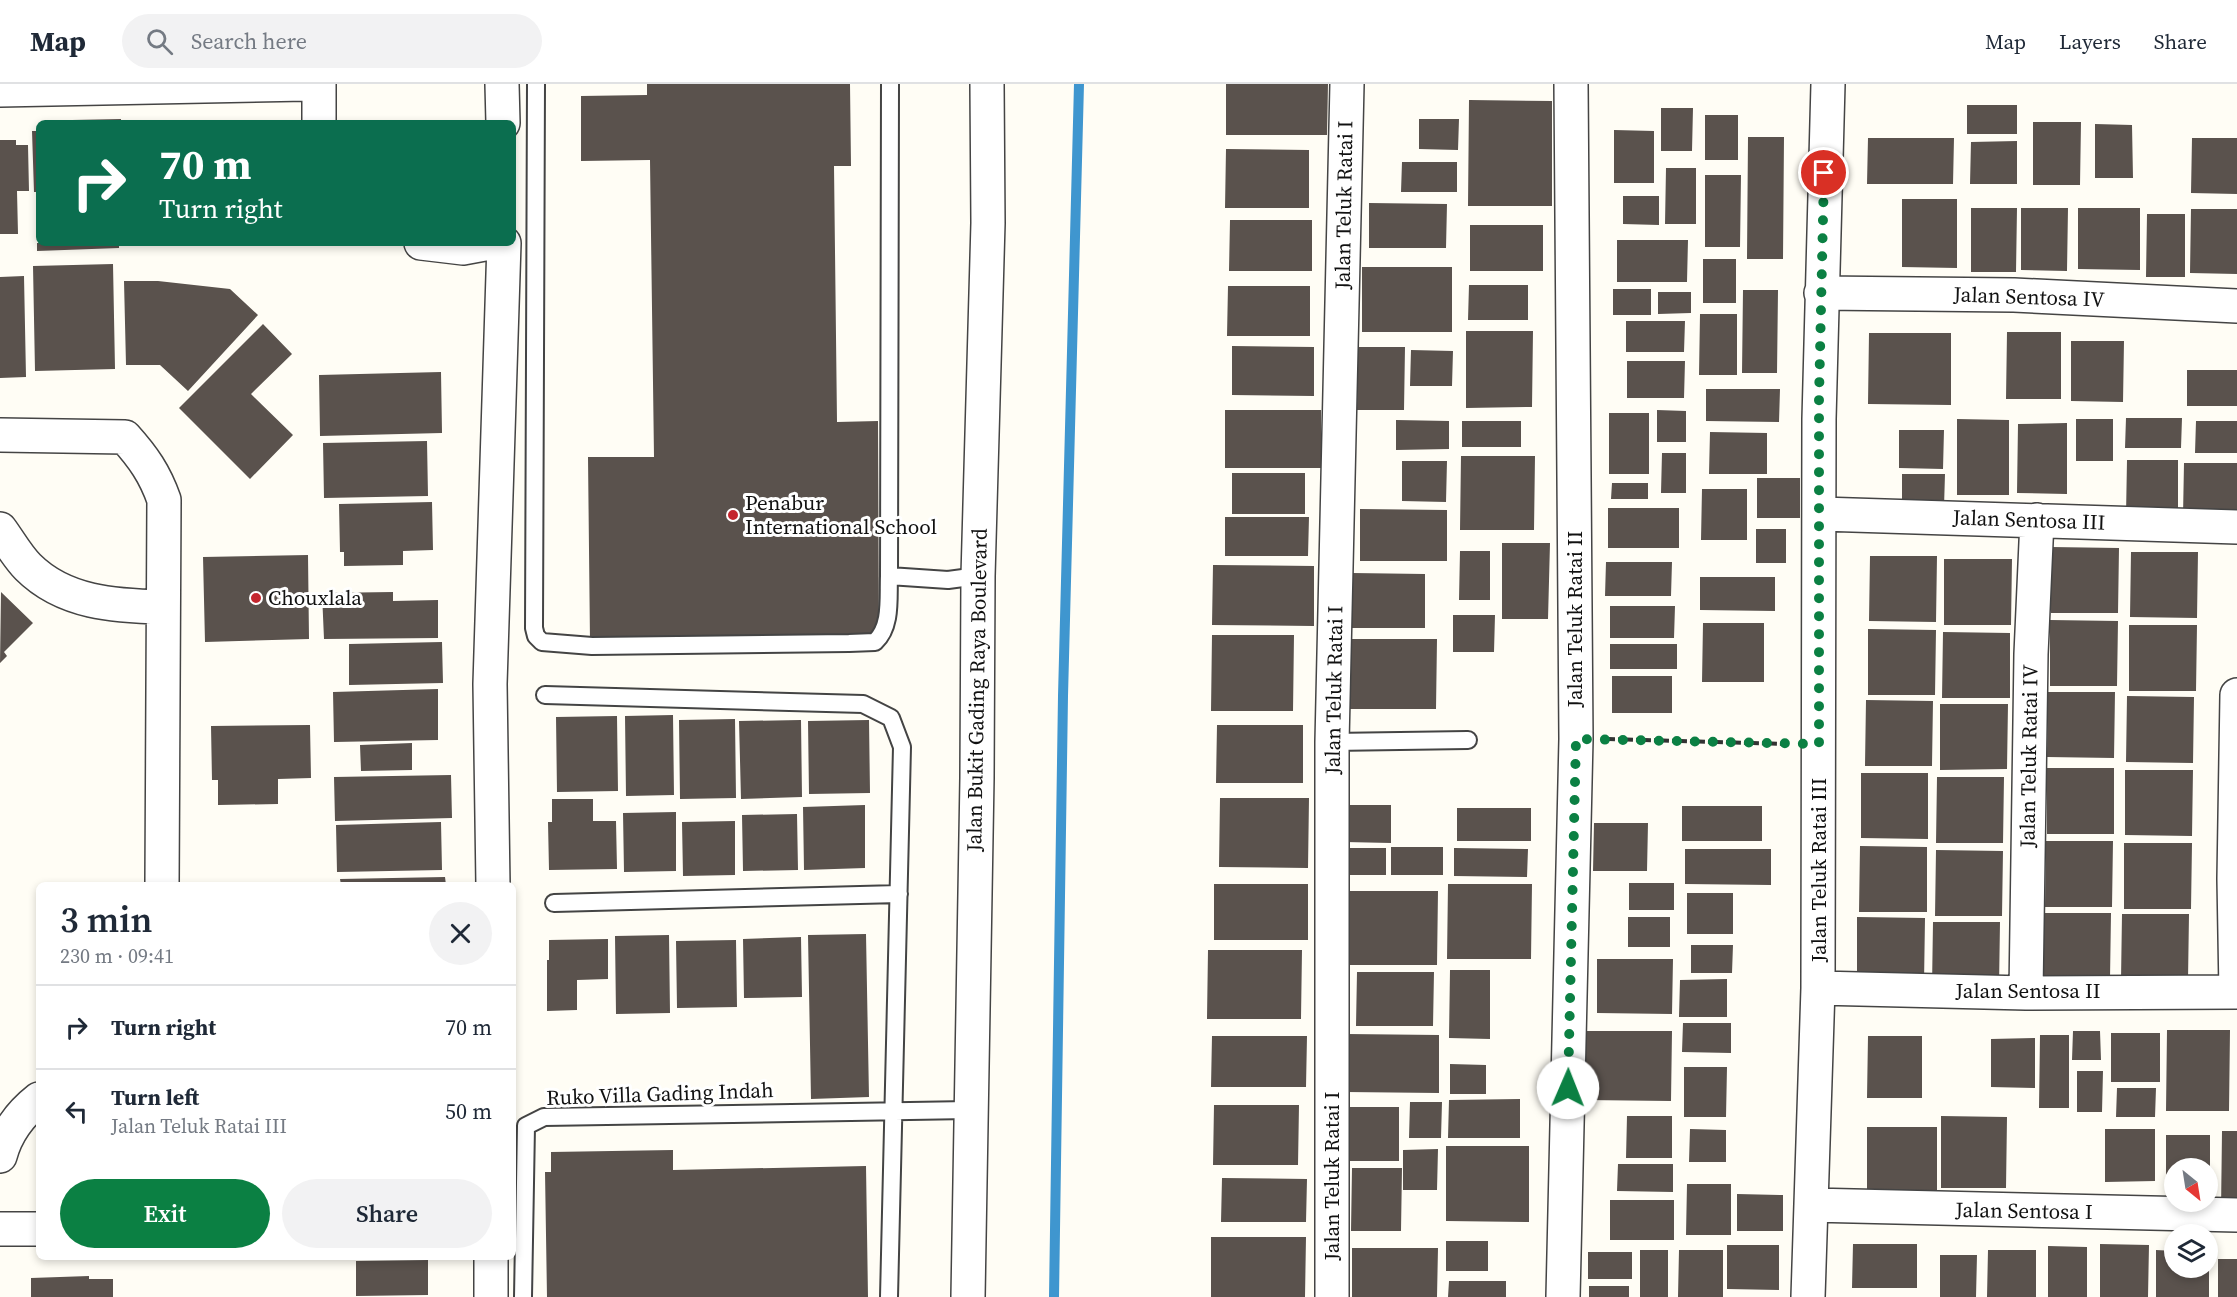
<!DOCTYPE html>
<html lang="en">
<head>
<meta charset="utf-8">
<style>
  :root { --surface:#fff; --page:#f2f2f3; --text:#1f2937; --muted:#747a83; --line:#e0e1e3; --accent:#0b8043 }
  body { margin:0; font-family:"Source Serif 4",serif; background:var(--page); color:var(--text); height:100vh; display:flex; flex-direction:column; font-size:22px; white-space:nowrap }
  * { box-sizing:border-box; margin:0 }
  p { font-size:20px; color:var(--muted) }
  .icon { flex:none; width:33px; height:33px; fill:none; stroke:currentColor; stroke-width:2; stroke-linecap:round; stroke-linejoin:round }
  .map { position:relative; flex:1; overflow:hidden }
  .sheet { position:absolute; left:36px; top:798px; width:480px; height:378px; display:flex; flex-direction:column; background:var(--surface); border-radius:9px; box-shadow:0 3px 9px #0003 }
  .sheet>* { flex:none }
  .banner { position:absolute; left:36px; top:36px; width:480px; height:126px; border-radius:9px; box-shadow:0 3px 9px #0003; background:#0b6e4f; color:#fff; overflow:hidden }
  .needle { width:39px; rotate:150deg }
  .buttons { position:absolute; left:2164px; top:1074px; display:grid; gap:12px }
  .buttons a { display:grid; place-items:center; width:54px; height:54px; border-radius:50%; background:var(--surface); box-shadow:0 3px 9px #0003; font-size:30px }
  .pin { position:absolute; display:grid; place-items:center; width:51px; height:51px; color:#fff; margin:-26px; border:3px solid #fff; border-radius:50%; box-shadow:0 2px 6px #0007 }
  .me { position:absolute; width:66px; margin:-33px; rotate:1deg; stroke-linejoin:round; filter:drop-shadow(0 0 4px #0008) }
  .turn { display:flex; align-items:center; gap:21px; height:126px; padding:0 24px; font-size:27px }
  .turn .icon { width:78px; height:78px; stroke-width:2.5 }
  .turn b { display:block; font-size:42px; line-height:51px }
  .round { display:grid; place-items:center; flex:none; width:63px; height:63px; border-radius:32px; background:var(--page) }
  .summary { display:flex; align-items:center; justify-content:space-between; height:102px; padding:0 24px }
  h1 { font-size:36px; font-weight:600; line-height:45px }
  .action { display:flex; gap:12px; margin-top:auto; padding:12px 24px }
  .action a { flex:1; height:69px; border-radius:36px; background:var(--accent); color:#fff; font-size:24px; font-weight:600; line-height:69px; text-align:center }
  .action a+a { background:var(--page); color:var(--text) }
  ul { padding:0; list-style:none }
  li { display:flex; align-items:center; gap:18px; height:84px; padding:0 24px; border-top:2px solid var(--line) }
  li div { flex:1 }
  li b { display:block; font-size:22px }
  li em { font-style:normal }
  header { display:flex; align-items:center; gap:36px; box-sizing:border-box; height:84px; padding:0 30px; background:var(--surface); border-bottom:2px solid var(--line) }
  header strong { font-size:28px }
  nav { display:flex; gap:33px; margin-inline-start:auto; font-size:21px }
  .search { width:420px; height:54px; background:var(--page); display:flex; align-items:center; gap:15px; box-sizing:border-box; padding:0 21px; border-radius:33px; color:var(--muted); font-size:22px }
  .map>svg:first-child { display:block }
  .lines { fill:none; stroke-linecap:round; stroke-linejoin:round }
  .stream { stroke:#3f96cf; stroke-width:10 }
  .building { fill:#5a524d }
  .service-casing { stroke:#444; stroke-width:20 }
  .minor-casing { stroke:#444; stroke-width:36 }
  .tertiary-casing { stroke:#444; stroke-width:36 }
  .path { stroke:#333; stroke-width:4; stroke-dasharray:6 3; stroke-linecap:butt }
  .service { stroke:#fff; stroke-width:16 }
  .minor { stroke:#fff; stroke-width:33 }
  .tertiary { stroke:#fff; stroke-width:33 }
  .route { stroke:#0b8043; stroke-width:10; stroke-dasharray:0 18 }
  .poi-dot { fill:#c4262e; stroke:#fff; stroke-width:2 }
  .labels { text-anchor:middle; stroke-width:6; stroke-linejoin:round; paint-order:stroke }
  .street-label { font-size:21px; fill:#111; stroke:#fff }
  .poi-label { font-size:21px; fill:#111; stroke:#fff; text-anchor:start }
</style>
</head>
<body>
<header>
<strong>Map</strong>
<div class="search"><svg class="icon" aria-label="search" viewBox="0 0 24 24"><circle cx="10" cy="10" r="6"/><path d="M15 15l6 6"/></svg>Search here</div>
<nav><a>Map</a><a>Layers</a><a>Share</a></nav>
</header>
<div class="map">
<svg width="2237" height="1213" viewBox="0 0 2237 1213">
  <rect width="100%" height="100%" fill="#fffdf5"/>
  <g class="lines">
    <!-- stream -->
    <path class="stream" d="M1054 1213 1063 612 1079 0"/>
  </g>
  <!-- building -->
  <path class="building" d="M647 0H850L851 82H834L837 338 878 337 879 553 590 557 588 373H654L650 76 581 77V12L647 11Z
    M1226 0H1328L1327 51H1226Z
    M1469 16 1552 17V122H1468Z
    M1967 21H2017V50H1967Z
    M1661 24H1693L1692 67H1661Z
    M1705 31H1738V76H1705Z
    M121 35V39H73L72 36Z
    M1419 35H1459L1458 66 1419 65Z
    M2033 38H2081L2080 101H2033Z
    M2095 40 2132 41 2133 94H2095Z
    M1614 46 1654 47V99H1614Z
    M32 47H39V108H34Z
    M1748 53H1784L1783 175H1747Z
    M1868 54H1954L1953 100H1867Z
    M2192 54H2237V110L2191 109Z
    M0 56H16V61H28L29 107H17L18 150H0Z
    M2017 57V100H1970L1971 58Z
    M1226 65 1309 66V124H1225Z
    M1402 78H1457V108H1401Z
    M1666 84H1696V140H1665Z
    M1705 91H1741L1740 163H1705Z
    M1623 112H1659V141L1623 140Z
    M1902 115H1957V184L1902 183Z
    M1369 119 1447 120 1446 164H1369Z
    M1971 124H2017L2016 188H1971Z
    M2021 124H2068L2067 187 2021 186Z
    M2078 124H2140V186L2078 185Z
    M2191 125H2237V190L2190 189Z
    M2147 130H2185V193H2146Z
    M1230 136H1312V187H1229Z
    M1470 141H1543V187H1470Z
    M1617 156H1688L1687 198H1617Z
    M37 159H119V164L37 167Z
    M1703 175H1736V219H1703Z
    M113 180 115 285 35 287 33 182Z
    M1362 183H1452V248H1362Z
    M24 192 26 293 0 294V193Z
    M124 197H158L230 205 258 231 188 307 160 281H126Z
    M1469 201H1528V236H1468Z
    M1228 202H1310V252H1227Z
    M1613 205H1651V231H1613Z
    M1743 206H1778L1777 289H1742Z
    M1658 208H1691V229L1658 230Z
    M1700 230H1737V291H1699Z
    M1626 237H1685L1684 268H1626Z
    M263 240 292 270 251 310 293 351 250 395 179 324Z
    M1466 247H1533L1532 323 1466 324Z
    M2007 248H2061V315H2006Z
    M1869 249H1951V321L1868 320Z
    M2071 257H2124L2123 318 2071 317Z
    M1232 262 1314 263V312L1232 311Z
    M1358 263H1405L1404 326H1357Z
    M1411 266 1453 267 1452 302H1410Z
    M1627 277H1685L1684 314H1627Z
    M2187 286H2237V322H2187Z
    M441 288 442 349 320 352 319 291Z
    M1706 305H1780L1779 338 1706 337Z
    M1225 326H1321V384H1225Z
    M1657 326 1686 327V358H1657Z
    M1609 329H1649V390H1609Z
    M2126 334H2182L2181 364H2125Z
    M1957 335 2009 336V411H1957Z
    M2076 335H2113V377H2076Z
    M1396 336 1449 337V365L1396 366Z
    M1462 337H1521V363H1462Z
    M2196 337H2237V369H2195Z
    M2067 339V410L2017 409 2018 340Z
    M1899 346H1944L1943 385 1899 384Z
    M1710 348 1767 349V390H1709Z
    M427 357 428 412 324 414 323 359Z
    M1662 369H1686V409H1661Z
    M1461 372H1535L1534 446H1460Z
    M2127 376H2178V433L2126 432Z
    M1402 377H1447L1446 418 1402 417Z
    M2184 379H2237V432H2183Z
    M1232 389H1305V430H1232Z
    M1902 390H1945L1944 423 1902 422Z
    M1757 394H1800V434H1757Z
    M1612 399H1648V415H1611Z
    M1702 405H1747V456H1701Z
    M432 418 433 466 403 467V481L344 482V468H340L339 420Z
    M1608 424H1679V464H1608Z
    M1360 425 1447 426V477H1360Z
    M1225 433H1309L1308 472H1225Z
    M1756 445H1786V479H1756Z
    M1502 459H1550L1548 535H1502Z
    M2051 463 2119 464 2118 529H2051Z
    M1460 467H1490V516H1459Z
    M2131 468H2198L2197 534 2130 533Z
    M308 471 309 555 205 558 203 473Z
    M1870 472H1937L1936 538 1869 537Z
    M1944 475H2012L2011 541H1944Z
    M1606 478H1672L1671 512H1605Z
    M1213 481 1314 482V542L1212 541Z
    M1352 489 1425 490V544H1351Z
    M1700 493H1775V527L1700 526Z
    M1 508 33 539 4 568 7 572 0 579Z
    M393 508V517L438 516V554L324 555 322 509Z
    M1610 522H1675L1674 554H1610Z
    M1453 531H1495L1494 568H1453Z
    M2050 536 2118 537 2117 602H2050Z
    M1703 539H1764V598H1702Z
    M2129 541H2197L2196 607H2129Z
    M1868 545 1936 546 1935 611H1868Z
    M1943 548 2010 549V614H1942Z
    M1212 551H1294L1293 627H1211Z
    M1350 555H1437L1436 625H1350Z
    M442 558 443 599 349 601V560Z
    M1610 560H1677V585H1610Z
    M1612 592H1672V629H1612Z
    M438 605V656L334 658 333 608Z
    M2048 608H2115L2114 674 2047 673Z
    M2127 612 2194 613 2193 679 2126 678Z
    M1866 616 1933 617 1932 682H1865Z
    M1940 620H2008L2007 685 1940 686Z
    M673 631 674 711 626 712 625 632Z
    M617 632 618 707 557 708 556 633Z
    M735 635 736 714 680 715 679 636Z
    M801 636 802 713 741 715 739 637Z
    M869 636 870 709 809 710 808 637Z
    M310 641 311 694 278 695V720L218 721V696H212L211 642Z
    M1217 641H1303V699H1216Z
    M412 659V686L361 687 360 661Z
    M2047 684H2114V750H2047Z
    M2125 686H2193L2192 752 2125 751Z
    M1861 689H1928V755L1861 754Z
    M451 691 452 734 335 737 334 693Z
    M1937 693H2004L2003 759H1936Z
    M1220 714H1309L1308 784 1219 783Z
    M552 715H593V737H616L617 785 549 786 548 738H552Z
    M865 721V784L804 786 803 723Z
    M1346 721H1391V759L1345 758Z
    M1682 722H1762V757H1682Z
    M1457 724H1531V757H1457Z
    M676 728V787L624 788 623 729Z
    M797 730 798 786 743 787 742 731Z
    M735 737V791L683 792 682 738Z
    M441 738 442 786 337 788 336 741Z
    M1594 739H1648L1647 787H1593Z
    M2046 757H2113L2112 823H2045Z
    M2124 759H2192L2191 825H2124Z
    M1860 762 1927 763V828H1859Z
    M1391 763H1443V791H1391Z
    M1343 764H1386V791H1343Z
    M1454 764 1528 765 1527 793 1454 792Z
    M1685 765H1771V801L1685 800Z
    M1936 766 2003 767 2002 832H1935Z
    M445 793 446 801H341L340 795Z
    M1629 799H1674V826H1629Z
    M1214 800H1308V856H1214Z
    M1448 800H1532L1531 875H1447Z
    M1347 807H1438L1437 881H1347Z
    M1687 809H1733V850H1687Z
    M2043 829H2111L2110 895 2043 894Z
    M2122 830H2189L2188 896H2121Z
    M1628 833H1670V863H1628Z
    M1857 833 1925 834 1924 899H1857Z
    M1933 838H2000L1999 903H1932Z
    M866 850 869 1013 811 1015 808 851Z
    M669 851 670 929 616 930 615 852Z
    M801 853 802 913 744 914 743 855Z
    M608 855V895L577 896V926L547 927V876H549V856Z
    M736 856 737 923 677 924 676 857Z
    M1691 861H1733L1732 889H1691Z
    M1208 866H1302L1301 935H1207Z
    M1597 875H1673L1672 930 1597 929Z
    M1450 886H1490V955L1449 954Z
    M1357 888H1434L1433 942H1356Z
    M1727 895V933H1679L1680 896Z
    M1683 939H1731V969L1682 968Z
    M2167 946H2230L2229 1027H2166Z
    M1586 947H1672L1671 1017 1585 1016Z
    M2073 947H2100L2101 976H2072Z
    M2111 949H2160V998H2111Z
    M1347 950 1439 951V1009L1346 1008Z
    M2040 951H2069V1024H2039Z
    M1212 952H1307L1306 1003H1211Z
    M1868 952H1922V1014H1867Z
    M2035 954V1004L1991 1003V955Z
    M1450 980 1486 981V1010H1450Z
    M1684 983H1727L1726 1033H1684Z
    M2077 987H2103L2102 1028H2077Z
    M2117 1004H2156L2155 1033H2116Z
    M1520 1015V1054H1448L1449 1016Z
    M1410 1018H1442L1441 1054H1409Z
    M1214 1021H1299L1298 1081H1213Z
    M1346 1023H1399V1077H1345Z
    M1627 1032H1672V1074H1626Z
    M1941 1032 2007 1033 2006 1104H1941Z
    M1867 1043H1937V1116L1867 1115Z
    M1690 1045 1726 1046V1078H1689Z
    M2105 1045H2155V1097L2105 1098Z
    M2222 1047H2237V1127H2221Z
    M2166 1051H2210V1084H2175V1118H2166Z
    M1446 1062H1529V1138L1446 1137Z
    M1438 1065 1437 1106H1403V1066Z
    M673 1066V1086L866 1082 868 1213H547L545 1088H551V1068Z
    M1618 1080H1673V1108L1617 1107Z
    M1352 1084H1402L1401 1147H1351Z
    M1222 1094 1307 1095 1306 1138H1221Z
    M1687 1100H1731V1151H1686Z
    M1737 1110 1783 1111V1147H1737Z
    M1610 1116H1674V1156H1610Z
    M1211 1153H1306L1305 1213H1211Z
    M1446 1157H1488V1187H1446Z
    M1853 1160H1917V1204H1852Z
    M2100 1160 2149 1161 2148 1213H2100Z
    M1727 1161H1779V1206L1727 1205Z
    M2048 1162 2087 1163V1213H2048Z
    M1352 1164H1438L1437 1213H1352Z
    M1640 1166H1668V1213H1640Z
    M1679 1166H1723V1213H1678Z
    M1988 1166H2036V1213H1987Z
    M2156 1166 2175 1167V1184H2209V1213H2156Z
    M1588 1168H1632V1195H1588Z
    M1940 1171H1977L1976 1213H1940Z
    M2218 1175H2237V1213H2218Z
    M428 1176V1211L356 1212V1177Z
    M89 1192V1195H113V1213H31V1194Z
    M1449 1197H1506V1213H1448Z
    M1589 1202H1629V1213H1589Z"/>
  <g class="lines">
    <defs>
      <path id="service" d="M536 0 534 544 536 552 542 558 592 562 849 559 875 558C892 542 888 514 889 492L890 0
        M889 492 948 496 978 492
        M545 611 863 620 891 634 902 663 889 1213
        M1332 658 1468 656
        M554 819 899 810
        M523 1213 526 1042 544 1033 969 1026"/>
      <path id="minor" d="M502 0 503 39
        M0 6 306 0
        M319 39V0
        M421 159 463 164 490 159
        M1821 209 2014 211 2237 222
        M0 351 125 353C143 373 155 390 164 416L162 801
        M1821 430 2237 443
        M0 445C9 457 17 472 28 483 64 519 115 522 163 523
        M493 801 490 600 504 159
        M1818 904 2026 909 2237 908
        M2236 908 2234 795 2237 611
        M2026 909 2031 570 2037 436
        M0 1072C6 1049 20 1030 39 1015
        M1811 1121 2237 1131
        M0 1145H39
        M491 1173V1213
        M1332 1213V658L1347 0
        M1563 1213 1576 655 1571 0
        M1808 1213 1818 904 1819 335 1828 0"/>
      <path id="tertiary" d="M968 1213 977 694 978 492 988 139 987 0"/>
    </defs>
    <!-- service casing -->
    <use href="#service" class="service-casing"/>
    <!-- minor casing -->
    <use href="#minor" class="minor-casing"/>
    <!-- tertiary casing -->
    <use href="#tertiary" class="tertiary-casing"/>
    <!-- path -->
    <path class="path" d="M1609 655 1785 660"/>
    <!-- service -->
    <use href="#service" class="service"/>
    <!-- minor -->
    <use href="#minor" class="minor"/>
    <!-- tertiary -->
    <use href="#tertiary" class="tertiary"/>
  </g>
  <g class="lines">
    <!-- route -->
    <path class="route" d="M1568 1004 1576 655 1819 660V314L1824 89"/>
  </g>
  <!-- markers -->
  <g class="poi-dot">
    <circle cx="733" cy="431" r="6"/>
    <circle cx="256" cy="514" r="6"/>
  </g>
  <g class="labels">
    <!-- street labels -->
    <g class="street-label">
      <text transform="translate(1344 121) rotate(-89)" y="7">Jalan Teluk Ratai I</text>
      <text transform="translate(2029 213) rotate(2)" y="7">Jalan Sentosa IV</text>
      <text transform="translate(2029 436) rotate(2)" y="7">Jalan Sentosa III</text>
      <text transform="translate(1575 535) rotate(-90)" y="7">Jalan Teluk Ratai II</text>
      <text transform="translate(977 606) rotate(-89)" y="7">Jalan Bukit Gading Raya Boulevard</text>
      <text transform="translate(1334 606) rotate(-89)" y="7">Jalan Teluk Ratai I</text>
      <text transform="translate(2029 672) rotate(-89)" y="7">Jalan Teluk Ratai IV</text>
      <text transform="translate(1819 786) rotate(-90)" y="7">Jalan Teluk Ratai III</text>
      <text x="2028" y="914">Jalan Sentosa II</text>
      <text transform="translate(660 1010) rotate(-2)" y="7">Ruko Villa Gading Indah</text>
      <text transform="translate(1332 1092) rotate(-90)" y="7">Jalan Teluk Ratai I</text>
      <text transform="translate(2024 1127) rotate(1)" y="7">Jalan Sentosa I</text>
    </g>
    <!-- poi labels -->
    <g class="poi-label">
      <text x="745" y="426">Penabur<tspan x="745" dy="24">International School</tspan></text>
      <text x="268" y="521">Chouxlala</text>
    </g>
  </g>
</svg>
<div class="buttons">
<a><svg class="needle" viewBox="-14 -14 28 28"><path d="M0-13l5 13h-10z" fill="#e53935"/><path d="M0 13l5-13h-10z" fill="#747a83"/></svg></a>
<a><svg class="icon" aria-label="layers" viewBox="0 0 24 24"><path d="M12 4l9 5-9 5-9-5zM3 14l9 5 9-5"/></svg></a>
</div>
<div class="pin" style="left:1824px;top:89px;background:#d93025"><svg class="icon" aria-label="arrive" viewBox="0 0 24 24"><path d="M6 21V4h12l-3 4 3 4H6"/></svg></div>
<svg class="me" style="left:1568px;top:1004px" viewBox="-20 -20 40 40"><circle r="19" fill="#fff"/><path d="M0-13L10 11 0 6-10 11z" fill="#0b8043"/></svg>
<div class="banner">
<div class="turn"><svg class="icon" aria-label="right" viewBox="0 0 24 24"><path d="M7 20v-9h11M14 6l5 5-5 5"/></svg><div><b>70 m</b>Turn right</div></div>
</div>
<section class="sheet">
<div class="summary"><div><h1>3 min</h1><p>230 m · 09:41</p></div><a class="round"><svg class="icon" aria-label="close" viewBox="0 0 24 24"><path d="M6 6l12 12M18 6L6 18"/></svg></a></div>
<ul>
<li><svg class="icon" aria-label="right" viewBox="0 0 24 24"><path d="M7 20v-9h11M14 6l5 5-5 5"/></svg><div><b>Turn right</b></div><em>70 m</em></li>
<li><svg class="icon" aria-label="left" viewBox="0 0 24 24"><path d="M17 20v-9H6M10 6l-5 5 5 5"/></svg><div><b>Turn left</b><p>Jalan Teluk Ratai III</p></div><em>50 m</em></li>
</ul>
<div class="action"><a>Exit</a><a>Share</a></div>
</section>
</div>
</body>
</html>
